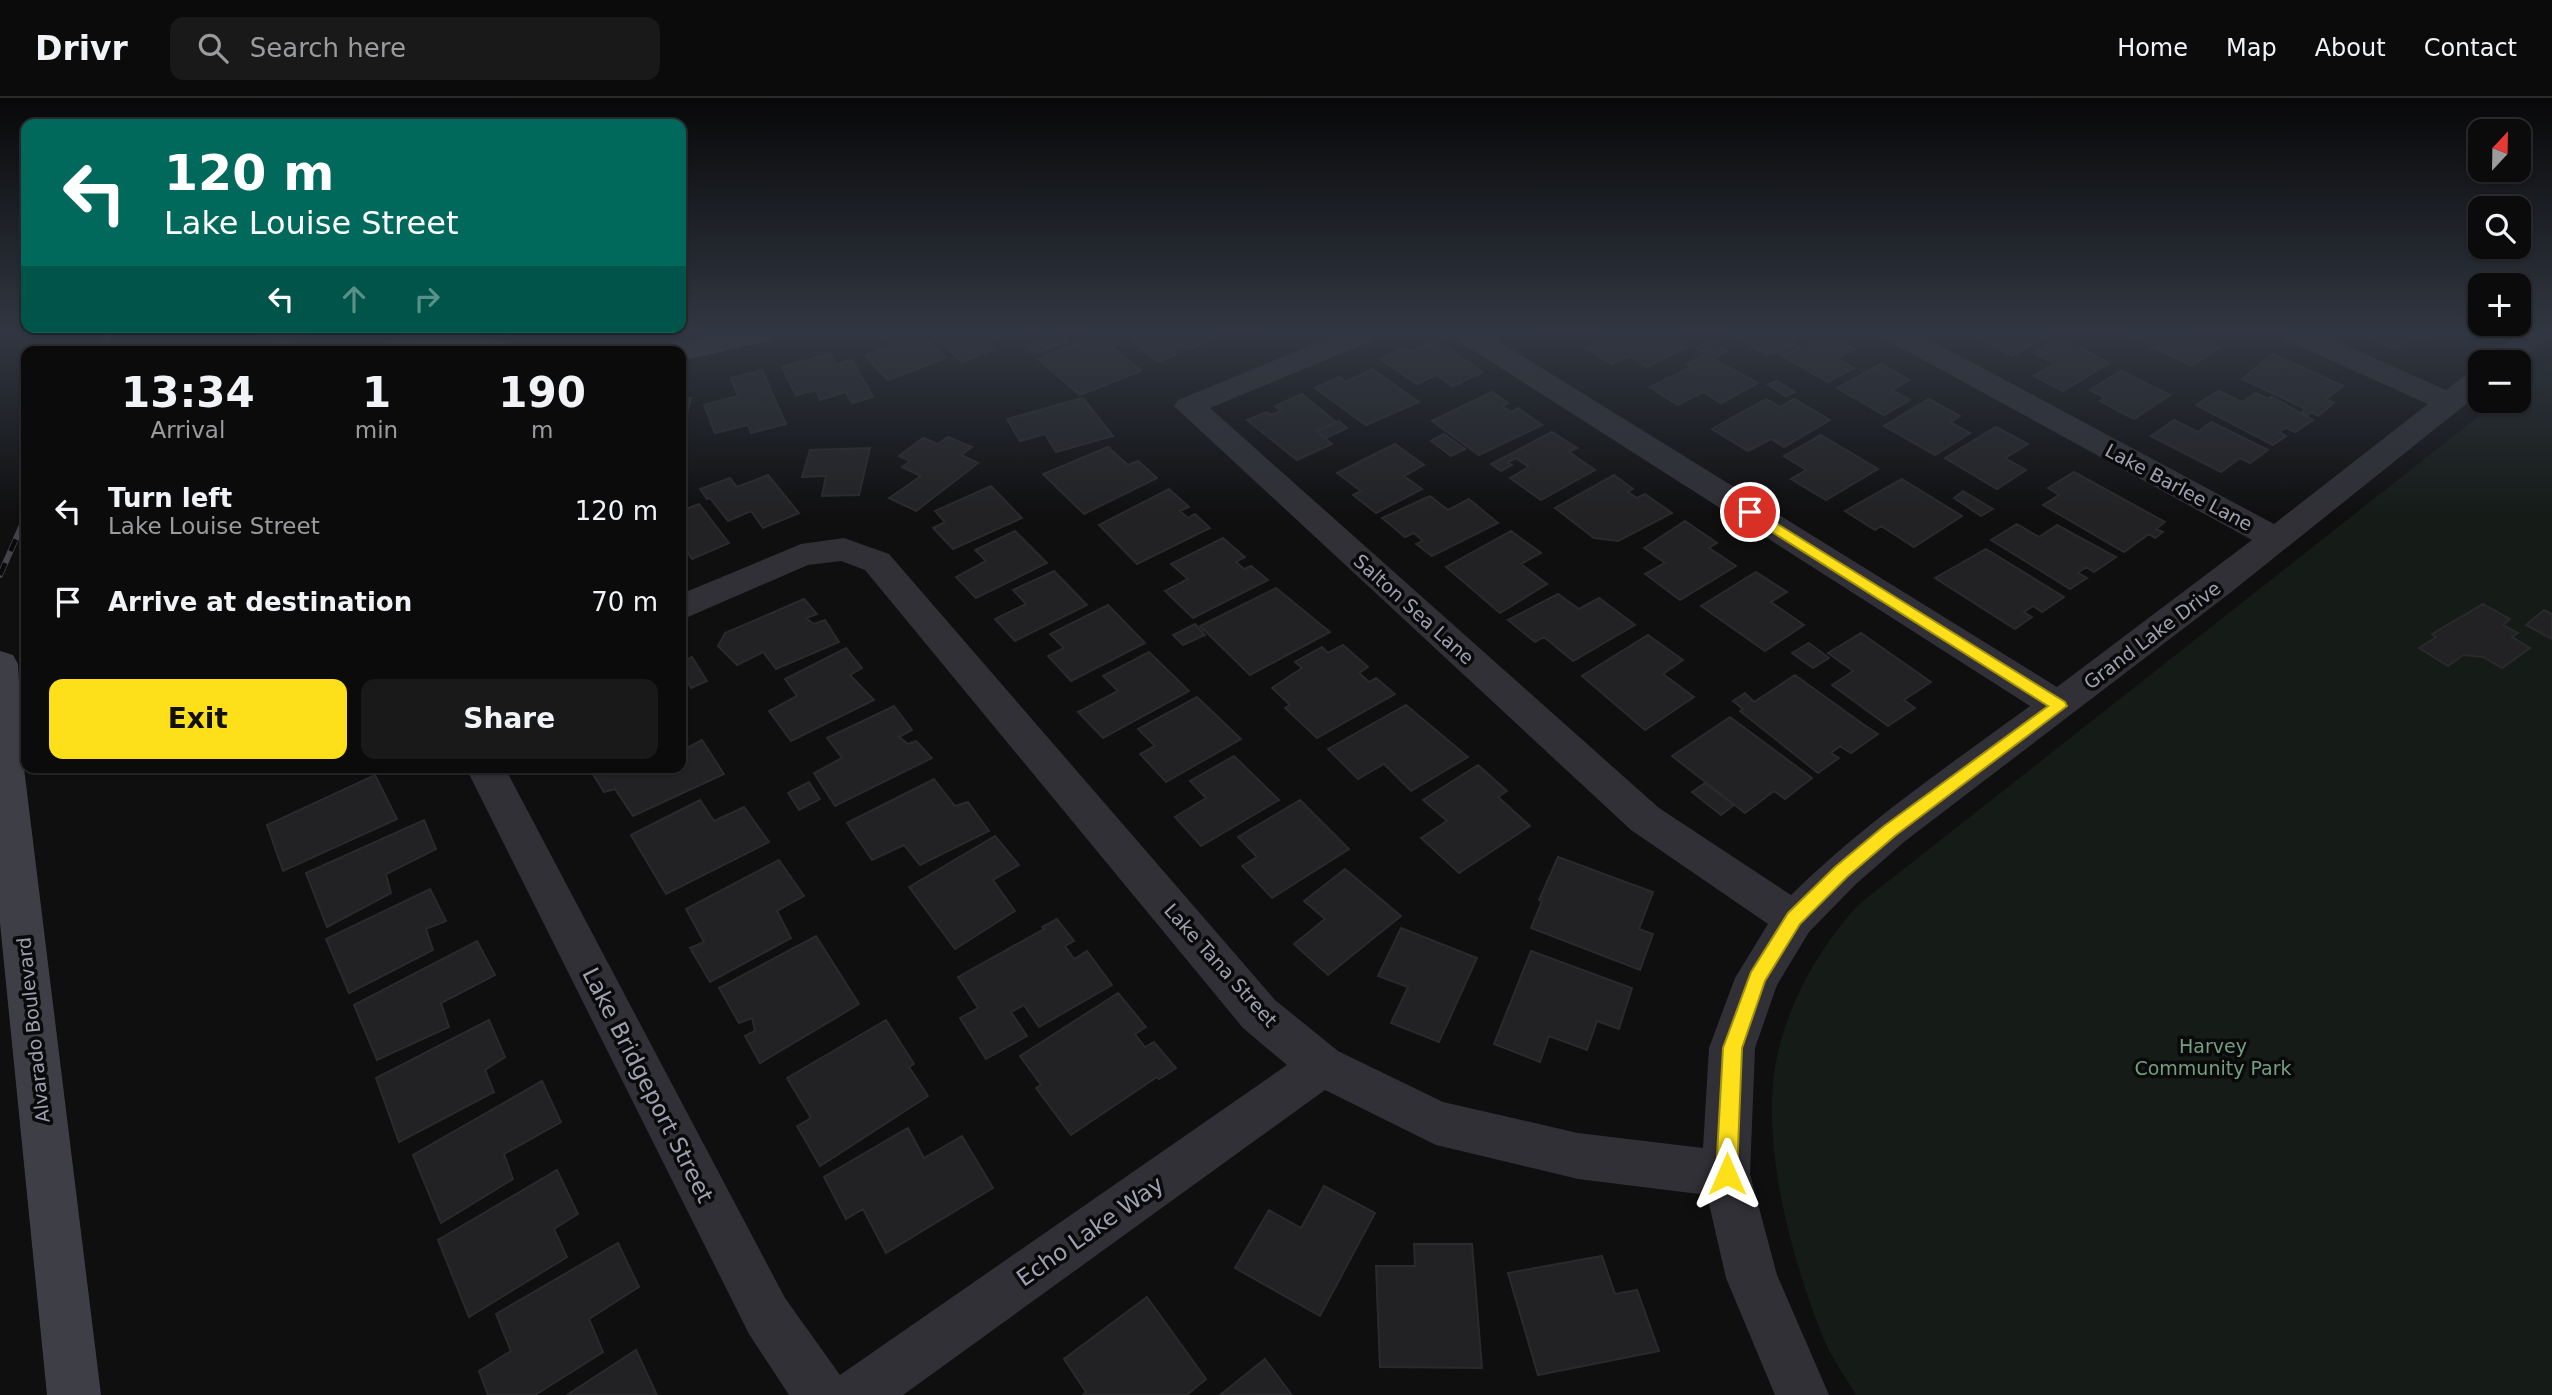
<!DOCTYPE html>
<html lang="en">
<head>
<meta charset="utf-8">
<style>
  :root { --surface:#0b0b0c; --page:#19191a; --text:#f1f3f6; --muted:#9a9b9d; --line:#2b2b2d; --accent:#fde01a }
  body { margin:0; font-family:"DejaVu Sans",sans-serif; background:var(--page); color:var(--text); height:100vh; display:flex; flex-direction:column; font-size:26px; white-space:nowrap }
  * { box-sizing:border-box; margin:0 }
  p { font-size:23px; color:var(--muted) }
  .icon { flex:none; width:38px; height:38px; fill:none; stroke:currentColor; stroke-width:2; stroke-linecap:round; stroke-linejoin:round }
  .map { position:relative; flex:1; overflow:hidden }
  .details { position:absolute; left:21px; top:248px; width:665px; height:427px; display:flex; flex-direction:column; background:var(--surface); border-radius:14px; box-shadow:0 2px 5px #0004,0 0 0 2px var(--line) }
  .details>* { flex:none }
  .hud { position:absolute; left:21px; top:21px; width:665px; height:214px; border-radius:14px; box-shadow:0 2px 5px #0004,0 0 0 2px var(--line); background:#00695c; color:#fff; overflow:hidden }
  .needle { width:46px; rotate:22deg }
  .fabs { position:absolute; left:2468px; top:21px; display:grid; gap:14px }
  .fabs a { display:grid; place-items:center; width:63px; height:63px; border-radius:14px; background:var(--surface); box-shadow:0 2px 5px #0004,0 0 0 2px var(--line); font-size:35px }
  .pin { position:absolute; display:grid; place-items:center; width:60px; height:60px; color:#fff; margin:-30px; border:4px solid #fff; border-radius:50%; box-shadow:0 2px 7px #0007 }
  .me { position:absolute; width:77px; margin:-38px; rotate:0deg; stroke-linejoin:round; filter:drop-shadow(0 0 5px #0008) }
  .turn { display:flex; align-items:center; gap:24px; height:147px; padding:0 28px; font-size:32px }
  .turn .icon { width:91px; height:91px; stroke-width:2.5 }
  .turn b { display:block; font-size:49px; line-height:60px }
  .lanes { display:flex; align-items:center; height:66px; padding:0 28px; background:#0003; justify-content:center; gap:35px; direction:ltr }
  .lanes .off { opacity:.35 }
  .eta { display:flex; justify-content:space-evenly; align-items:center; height:119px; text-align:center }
  .eta b { font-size:42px; font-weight:700; line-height:49px }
  .primary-button { display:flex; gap:14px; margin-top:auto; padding:14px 28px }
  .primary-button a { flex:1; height:80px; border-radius:14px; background:var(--accent); color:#111; font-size:28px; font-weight:700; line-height:80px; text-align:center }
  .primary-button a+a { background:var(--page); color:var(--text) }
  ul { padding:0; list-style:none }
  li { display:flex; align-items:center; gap:21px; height:91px; padding:0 28px }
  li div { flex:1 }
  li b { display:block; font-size:26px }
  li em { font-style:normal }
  header { display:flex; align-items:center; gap:42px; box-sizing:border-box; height:98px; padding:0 35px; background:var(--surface); border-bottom:2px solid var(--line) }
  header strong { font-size:33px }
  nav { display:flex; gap:38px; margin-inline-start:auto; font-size:24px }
  .search { width:490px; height:63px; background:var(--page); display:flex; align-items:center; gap:18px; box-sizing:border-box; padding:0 24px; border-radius:14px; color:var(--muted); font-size:26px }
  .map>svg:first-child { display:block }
  .green { fill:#151b17 }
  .building { fill:#222224; stroke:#2a292c; stroke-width:2 }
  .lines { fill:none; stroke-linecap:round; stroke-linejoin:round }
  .street { fill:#303036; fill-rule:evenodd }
  .secondary { fill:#3e3e46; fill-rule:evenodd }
  .rail-casing { stroke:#43434b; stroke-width:6 }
  .rail { stroke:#0a0a0b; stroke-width:4.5; stroke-dasharray:13; stroke-linecap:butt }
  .route { fill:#fde01a; stroke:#a49211; stroke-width:2 }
  .labels { text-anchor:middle; stroke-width:7; stroke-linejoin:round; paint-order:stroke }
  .street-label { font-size:19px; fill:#9fa1b2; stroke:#0a0a0b }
  .park-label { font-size:19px; fill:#749f80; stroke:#0a0a0b }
  .near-street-label { font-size:23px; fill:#9fa1b2; stroke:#0a0a0b }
</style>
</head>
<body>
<header>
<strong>Drivr</strong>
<div class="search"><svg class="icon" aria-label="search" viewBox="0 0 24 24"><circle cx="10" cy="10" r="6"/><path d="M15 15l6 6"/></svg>Search here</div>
<nav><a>Home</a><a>Map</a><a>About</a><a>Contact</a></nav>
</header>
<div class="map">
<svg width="2552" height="1297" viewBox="0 0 2552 1297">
  <rect width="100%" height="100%" fill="#0f0f10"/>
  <!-- green -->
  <path class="green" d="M2552 260V1297H1856C1845 1278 1830 1258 1822 1237 1790 1156 1757 1035 1779 950 1793 895 1821 848 1858 807L2498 303H2518V287Z"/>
  <!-- building -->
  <path class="building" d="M261 236H308L286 248Z
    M877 236H921L946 260 888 282 865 258 890 249Z
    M931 236H1008L986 245 994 251 962 264Z
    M1057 236 1068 243 1034 256 1026 249Z
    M1101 236H1108L1117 244 1119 246 1112 249 1141 273 1080 297 1038 261Z
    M1125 236H1206L1213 241 1188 252 1183 248 1173 252 1177 256 1158 264Z
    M1616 236H1666L1687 249 1647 269 1630 258 1612 266 1586 250Z
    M1731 236H1801L1803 238 1767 257Z
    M1827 236 1855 251 1837 260 1854 270 1828 284 1784 259Z
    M1982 236H2050L2012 258 1982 242 1987 239Z
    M2139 236H2198L2195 238 2220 249 2192 268 2133 239Z
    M2361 236H2432L2420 244 2412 240 2395 251Z
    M2060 240 2109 265 2063 293 2034 278 2055 265 2034 255Z
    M1436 242 1483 274 1453 288 1436 277 1417 286 1380 261 1404 250 1410 254Z
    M1710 243 1727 253 1714 260 1696 250Z
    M1792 245 1800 250 1783 259 1775 254Z
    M830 256 835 266 852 262 873 299 852 305 846 294 820 302 816 292 796 297 782 269Z
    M2273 256 2343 288 2326 301 2334 305 2318 318 2311 314 2308 317 2302 314 2305 312 2302 309 2242 281Z
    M1705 257 1758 285 1721 305 1703 294 1678 307 1650 289 1691 269 1686 266Z
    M1881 266 1909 282 1892 292 1910 302 1884 317 1837 290Z
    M1372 271 1419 304 1366 327 1315 290 1339 279 1346 284Z
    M762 272 786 326 751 335 748 327 715 335 704 307 738 298 731 280Z
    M2121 273 2170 297 2134 321 2100 303 2105 300 2090 292Z
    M1777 283 1795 294 1786 298 1768 287Z
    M2219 293 2242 304 2256 295 2268 301 2272 299 2313 322 2295 334 2286 330 2279 334 2286 338 2273 347 2196 307Z
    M1492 294 1508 305 1502 308 1511 314 1518 310 1542 327 1479 357 1432 323Z
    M1302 296 1336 324 1316 333 1332 346 1297 362 1247 322 1267 314 1271 317 1281 313 1275 308Z
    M691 300 681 338V301Z
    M1083 300 1113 338 1056 354 1045 336 1020 343 1007 321Z
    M1766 301 1780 309 1794 301 1830 322 1784 349 1771 341 1748 353 1712 331Z
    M1929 301 1960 318 1950 324 1970 335 1935 357 1884 328Z
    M2174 322 2198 334 2211 324 2268 352 2250 365 2240 360 2221 374 2151 338Z
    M1339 323 1347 330 1326 340 1317 333Z
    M1996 329 2028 346 2005 360 2026 372 1997 391 1945 360Z
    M1552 334 1577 350 1569 354 1595 372 1541 402 1510 380 1529 369 1516 360 1508 364 1512 367 1501 373 1491 366Z
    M1444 336 1465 351 1451 358 1431 343Z
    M1821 337 1878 371 1826 402 1791 381 1806 372 1784 358Z
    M948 339 972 349 961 357 978 365 916 413 889 400 921 378 902 369 910 363 899 358 923 340 938 346Z
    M1395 346 1424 367 1404 378 1422 391 1376 415 1353 397 1361 393 1337 375Z
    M1108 349 1128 367 1138 363 1157 380 1084 416 1043 376Z
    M870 350 859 397 822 398 826 378 802 379 810 352Z
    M2074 374 2165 424 2156 431 2163 434 2155 440 2149 436 2124 454 2043 407 2059 397 2048 390Z
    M768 377 799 415 763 430 751 413 728 423 710 400 707 401 700 391 730 380 737 389Z
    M1614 377 1633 391 1628 394 1637 400 1645 396 1672 415 1618 443 1594 440 1555 410Z
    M1902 381 1962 418 1914 449 1881 428 1875 432 1845 413Z
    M991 388 1022 420 953 451 933 430 945 424 935 413Z
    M1169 391 1189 409 1180 413 1188 420 1195 416 1210 430 1137 466 1099 427Z
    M1963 393 1993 411 1981 418 1954 400Z
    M1430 398 1448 412 1469 401 1498 425 1432 458 1416 446 1423 443 1414 435 1405 439 1382 420Z
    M699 406 729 445 692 461 681 445V413Z
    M1685 423 1717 445 1709 450 1736 468 1680 502 1645 476 1665 465 1644 450Z
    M2017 426 2039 439 2057 427 2116 459 2094 474 2086 469 2078 475 2087 480 2070 491 1991 442Z
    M1015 433 1047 465 976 500 956 479 986 463 975 452Z
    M1511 433 1541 455 1521 466 1547 486 1500 515 1446 469Z
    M1223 440 1245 459 1236 464 1244 471 1251 468 1268 482 1193 520 1165 493 1188 481 1171 466Z
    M1986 451 2064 499 2042 514 2033 508 2024 514 2032 519 2015 531 1935 480Z
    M1054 473 1087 507 1015 543 995 521 1026 506 1013 492Z
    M1756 474 1787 494 1771 504 1804 527 1765 553 1701 508Z
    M1276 490 1330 534 1250 577 1200 528Z
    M1558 496 1579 511 1599 500 1635 527 1573 563 1544 539 1535 544 1508 522Z
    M804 501 817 516 806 520 814 526 825 522 839 544 776 571 763 554 737 567 718 548 725 535Z
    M2483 506 2510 521 2503 527 2518 535 2512 539 2530 550 2502 570 2483 559 2463 557 2448 568 2419 550 2436 539 2432 536Z
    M1108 507 1145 545 1071 583 1048 558 1064 550 1050 536Z
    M2544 512 2552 516V541L2526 527Z
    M1195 526 1205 537 1183 547 1173 537Z
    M1861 535 1931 584 1904 602 1915 610 1888 628 1832 587 1853 573 1828 555Z
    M1648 537 1683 562 1663 576 1694 599 1645 632 1582 578Z
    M1809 545 1829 560 1813 570 1792 555Z
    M1343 547 1368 569 1359 575 1369 584 1376 580 1395 596 1317 640 1285 610 1290 607 1272 590 1302 570 1295 564 1322 549 1328 555Z
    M846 550 862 570 850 577 874 602 791 643 769 613 797 598 785 581Z
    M1149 554 1189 593 1103 640 1078 614 1118 593 1103 578Z
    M692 559 707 583 691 590 681 573V564Z
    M1795 577 1860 624 1878 636 1851 655 1840 648 1831 655 1839 660 1818 675 1740 613 1743 611 1733 603 1745 595 1754 604Z
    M1197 599 1241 641 1166 684 1140 656 1155 648 1138 631Z
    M1406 607 1468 659 1411 693 1384 666 1358 681 1328 651Z
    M894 608 912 632 899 639 908 646 916 643 932 660 835 708 814 675 842 660 827 640Z
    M1730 619 1812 680 1785 701 1774 693 1745 715 1672 658Z
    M702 642 724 676 633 718 615 691 604 694 589 670H681V653Z
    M1234 658 1279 702 1201 748 1175 719 1206 700 1190 683Z
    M1478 667 1507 693 1498 699 1530 728 1459 775 1421 740 1447 723 1423 702Z
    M375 677 397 721 283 773 267 727Z
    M934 681 955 708 968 704 989 733 920 767 904 747 872 762 847 725Z
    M809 684 820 701 799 712 788 695Z
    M1705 685 1734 707 1721 717 1692 694Z
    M700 702 714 723 744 709 769 744 666 796 631 737Z
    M1300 702 1349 751 1272 800 1242 768 1257 759 1238 739Z
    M424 722 436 751 386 776 391 795 327 829 306 775Z
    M995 738 1019 767 993 782 1015 813 955 851 909 789Z
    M1558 759 1653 794 1639 831 1653 836 1640 872 1531 830 1542 803 1539 802Z
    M779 762 804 798 777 813 791 840 710 884 690 850 704 844 686 811Z
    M1345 771 1401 818 1328 877 1294 846 1325 821 1304 803Z
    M430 791 446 823 426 831 433 852 349 895 326 841Z
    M1057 821 1074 843 1065 848 1074 861 1087 853 1112 887 1039 929 1024 907 1011 914 1027 938 986 961 960 920 978 910 958 879 1044 831 1042 829Z
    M1401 830 1477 860 1439 944 1391 925 1408 889 1378 878Z
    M816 838 859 906 760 965 745 938 755 933 752 920 739 925 719 890Z
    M477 843 495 877 441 905 449 929 377 962 354 907Z
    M1531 853 1632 890 1619 931 1597 923 1587 952 1549 938 1540 964 1494 946Z
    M1118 895 1146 929 1135 936 1145 949 1154 944 1176 970 1159 981 1157 979 1071 1037 1036 990 1041 987 1020 958Z
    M489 922 505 959 485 972 494 994 399 1044 376 980Z
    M886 922 914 966 909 969 928 998 820 1068 797 1028 811 1020 787 980Z
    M542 983 561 1024 504 1056 513 1081 441 1125 413 1057Z
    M908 1030 924 1060 962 1038 993 1090 886 1155 863 1111 846 1121 824 1079Z
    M557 1072 578 1116 554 1131 567 1159 469 1219 438 1142Z
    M1324 1088 1375 1115 1320 1218 1235 1170 1269 1112 1301 1130Z
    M618 1145 639 1189 589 1221 603 1254 535 1297H488L479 1273 511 1253 496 1216Z
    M1414 1146H1472L1482 1270 1380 1269 1376 1168H1415Z
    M1602 1158 1615 1196 1637 1192 1659 1253 1538 1277 1508 1175Z
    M1147 1199 1206 1281 1187 1297H1083L1086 1294 1064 1261Z
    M636 1252 657 1297H567Z
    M1265 1261 1291 1296 1220 1297Z"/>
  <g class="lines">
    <!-- street -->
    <path class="street" d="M405 236H440C426 257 401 254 379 254L383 248Z
      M1339 236H1378L1374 242 1210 310 1659 710 1791 797C1864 725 1948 668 2030 608L1457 242 1453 236H1487L2057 589 2252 442 1887 242 1883 236H1919L2274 426 2428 306 2286 242 2282 236H2320L2446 292 2469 274 2480 271V295L2230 495 1904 744 1856 786 1809 834 1777 887 1755 950 1750 1076 1777 1177 1829 1297H1775L1726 1180 1707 1097 1578 1081 1436 1047 1325 992 903 1297H789L749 1236 466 670H505L785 1200 840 1277 1287 967 1243 930 865 472 841 463 808 467 681 522V496L801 446 844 440 889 456 1275 902 1338 953 1443 1004 1578 1035 1703 1050 1709 950 1735 880 1768 826 1631 732 1174 308 1178 302Z
      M2519 236H2551L2518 265 2487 264 2491 258Z"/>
    <!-- secondary -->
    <path class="secondary" d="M415 236H467L518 248 522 254H469L419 242Z
      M722 236H776L772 242 693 260 681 261V254H651L655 248Z
      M0 553 13 557 18 566 24 670 101 1297H47L0 825Z"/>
    <defs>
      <path id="rail" d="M100 254 108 236
        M0 477 26 418"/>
    </defs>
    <!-- rail casing -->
    <use href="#rail" class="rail-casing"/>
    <!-- rail -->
    <use href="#rail" class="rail"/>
  </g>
  <!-- sky -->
  <linearGradient id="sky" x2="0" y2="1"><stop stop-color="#080809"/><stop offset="0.56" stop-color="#313742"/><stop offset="1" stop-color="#313742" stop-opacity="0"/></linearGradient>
  <rect width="2552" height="418" fill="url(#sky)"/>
  <!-- route -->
  <path class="route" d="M1750 409 2065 604 2067 608 1896 737 1847 779 1800 826 1765 883 1742 950 1737 1076 1734 1083 1727 1086 1719 1083 1716 1076 1723 950 1751 874 1788 815 1835 769 1884 728 2048 608 1745 417V411Z"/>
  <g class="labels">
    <!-- street labels -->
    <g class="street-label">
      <text transform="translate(2179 389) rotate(28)" y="7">Lake Barlee Lane</text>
      <text transform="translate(1414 511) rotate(42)" y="7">Salton Sea Lane</text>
      <text transform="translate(2152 537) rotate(-37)" y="7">Grand Lake Drive</text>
      <text transform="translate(1221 867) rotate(48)" y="7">Lake Tana Street</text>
      <text transform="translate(33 932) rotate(-96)" y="7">Alvarado Boulevard</text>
    </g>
    <!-- park labels -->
    <g class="park-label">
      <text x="2213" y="955">Harvey<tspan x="2213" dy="22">Community Park</tspan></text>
    </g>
    <!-- near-street labels -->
    <g class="near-street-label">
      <text transform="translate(648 987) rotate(63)" y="8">Lake Bridgeport Street</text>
      <text transform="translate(1090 1133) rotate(-35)" y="8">Echo Lake Way</text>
    </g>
  </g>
</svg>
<div class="fabs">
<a><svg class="needle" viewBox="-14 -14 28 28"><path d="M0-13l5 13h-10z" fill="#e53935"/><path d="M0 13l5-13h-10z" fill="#9a9b9d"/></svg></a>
<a><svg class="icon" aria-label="search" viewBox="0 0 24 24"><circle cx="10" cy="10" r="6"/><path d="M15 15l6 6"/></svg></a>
<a>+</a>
<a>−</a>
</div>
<div class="pin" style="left:1750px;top:414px;background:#d93025"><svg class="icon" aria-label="arrive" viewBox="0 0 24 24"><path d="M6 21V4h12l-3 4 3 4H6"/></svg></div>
<svg class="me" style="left:1727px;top:1076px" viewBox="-20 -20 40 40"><path d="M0-17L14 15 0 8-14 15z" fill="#fde01a" stroke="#fff" stroke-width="4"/></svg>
<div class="hud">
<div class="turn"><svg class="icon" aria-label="left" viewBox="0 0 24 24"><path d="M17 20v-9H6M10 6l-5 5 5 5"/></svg><div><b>120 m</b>Lake Louise Street</div></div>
<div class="lanes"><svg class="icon" aria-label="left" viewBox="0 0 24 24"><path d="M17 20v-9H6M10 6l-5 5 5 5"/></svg><svg class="icon off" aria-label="ahead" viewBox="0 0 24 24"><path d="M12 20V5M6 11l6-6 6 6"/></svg><svg class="icon off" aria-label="right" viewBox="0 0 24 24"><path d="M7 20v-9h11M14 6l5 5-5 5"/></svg></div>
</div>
<section class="details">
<div class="eta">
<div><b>13:34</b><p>Arrival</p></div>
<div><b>1</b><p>min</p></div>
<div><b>190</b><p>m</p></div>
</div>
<ul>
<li><svg class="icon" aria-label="left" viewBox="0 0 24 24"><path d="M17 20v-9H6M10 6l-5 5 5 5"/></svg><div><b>Turn left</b><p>Lake Louise Street</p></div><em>120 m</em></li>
<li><svg class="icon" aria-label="arrive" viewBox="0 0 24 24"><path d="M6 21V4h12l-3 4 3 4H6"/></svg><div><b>Arrive at destination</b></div><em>70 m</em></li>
</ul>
<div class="primary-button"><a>Exit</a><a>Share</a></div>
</section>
</div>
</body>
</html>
